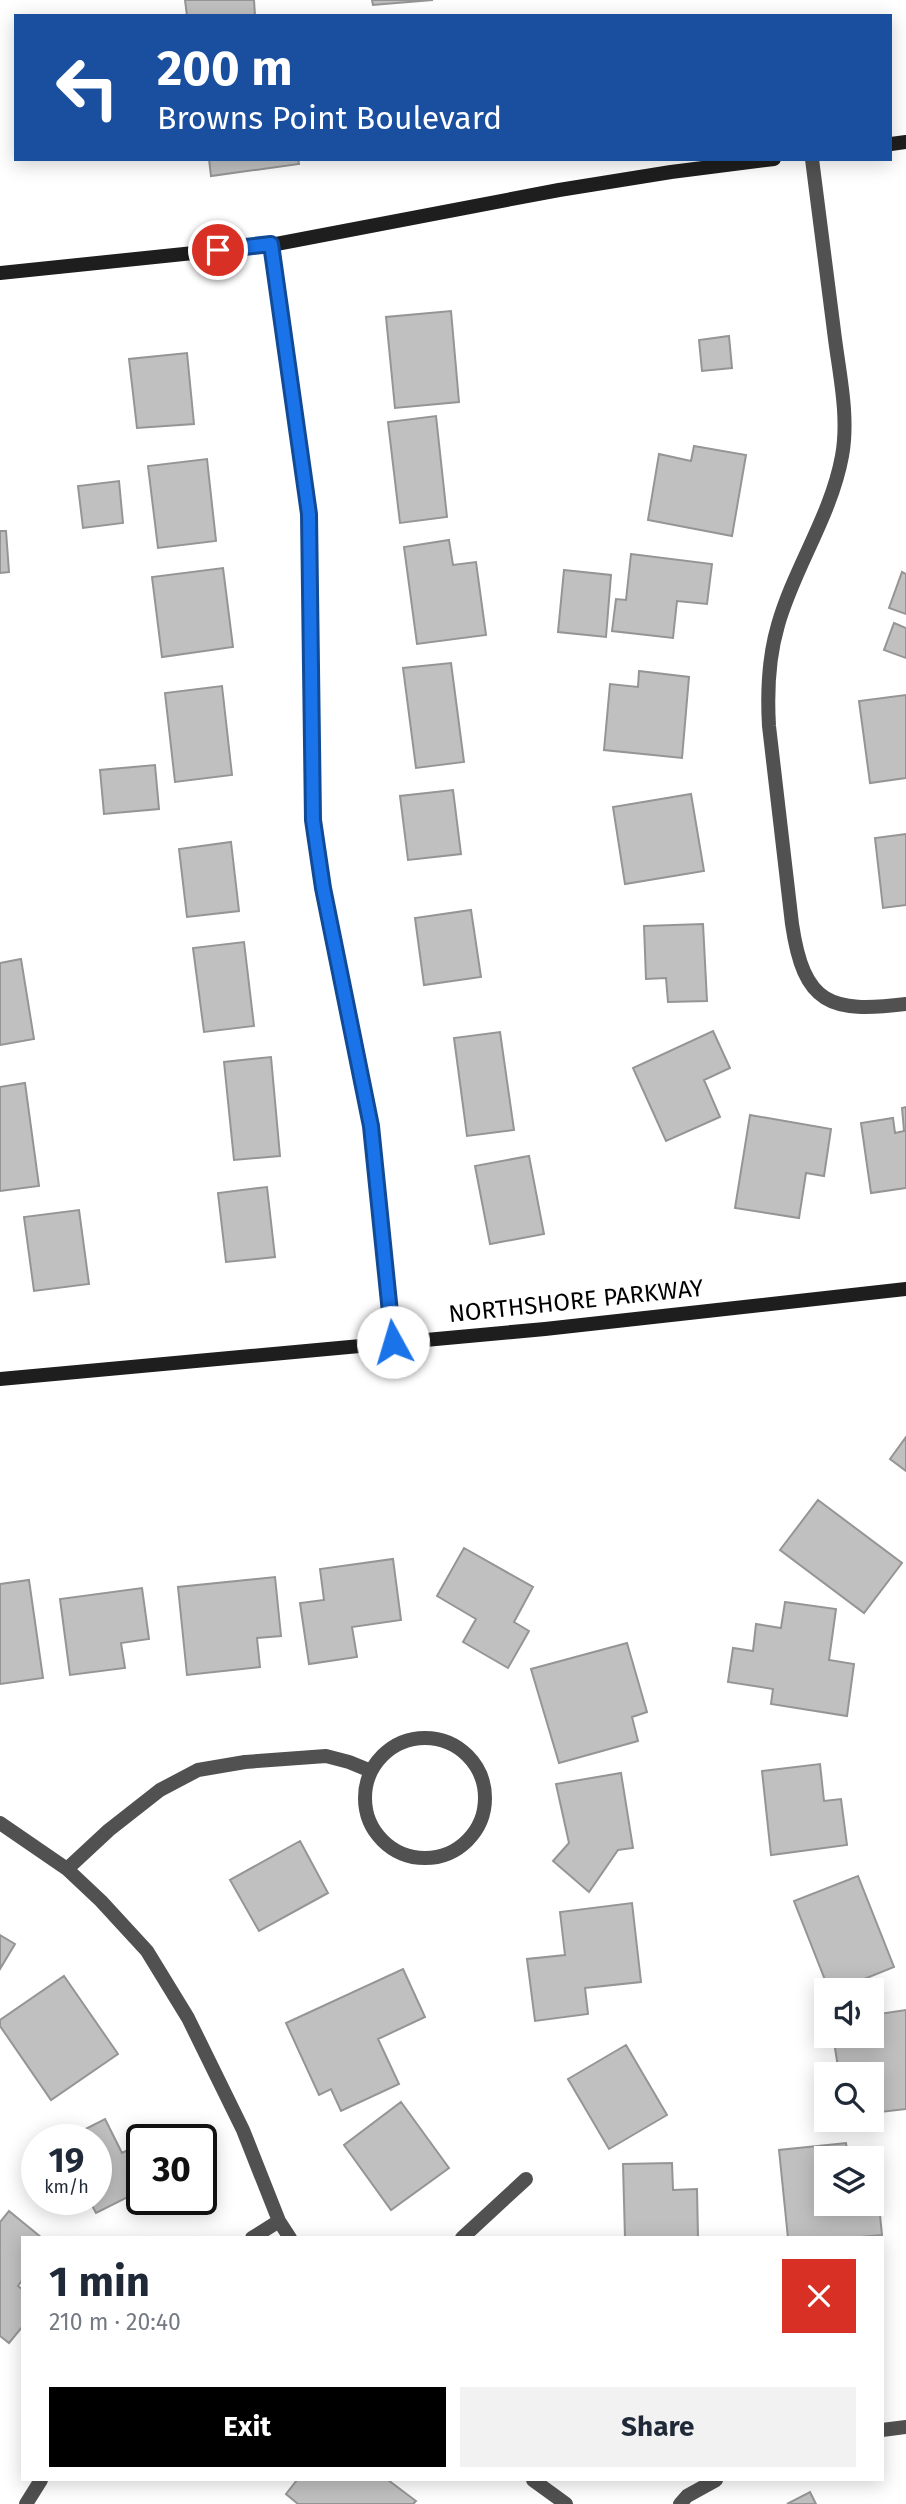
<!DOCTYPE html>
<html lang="en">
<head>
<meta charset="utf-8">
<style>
  :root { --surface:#fff; --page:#f2f2f3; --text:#1f2937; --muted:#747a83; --accent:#000 }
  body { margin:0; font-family:"Fira Sans",sans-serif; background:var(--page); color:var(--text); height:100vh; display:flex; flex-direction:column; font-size:26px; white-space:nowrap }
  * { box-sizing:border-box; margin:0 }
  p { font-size:23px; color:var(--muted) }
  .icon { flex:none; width:38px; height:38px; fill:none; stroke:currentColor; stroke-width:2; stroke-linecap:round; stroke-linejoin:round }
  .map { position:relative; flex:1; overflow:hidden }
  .sheet { position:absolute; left:21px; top:2236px; width:863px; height:245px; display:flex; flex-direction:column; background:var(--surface); border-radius:0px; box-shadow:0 4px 18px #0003 }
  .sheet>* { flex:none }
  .banner { position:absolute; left:14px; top:14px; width:878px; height:147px; border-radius:0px; box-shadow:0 4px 18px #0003; background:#1a4fa0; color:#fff; overflow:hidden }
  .tools { position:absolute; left:814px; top:1978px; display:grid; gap:14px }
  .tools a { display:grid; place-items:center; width:70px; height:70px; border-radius:0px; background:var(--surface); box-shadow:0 4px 18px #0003; font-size:35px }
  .speed { position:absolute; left:21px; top:2124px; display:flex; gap:14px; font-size:35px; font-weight:700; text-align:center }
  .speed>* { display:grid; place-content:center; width:91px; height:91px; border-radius:50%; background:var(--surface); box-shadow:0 4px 18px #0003; line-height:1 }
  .speed small { font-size:18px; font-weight:400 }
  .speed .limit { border:4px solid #111; border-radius:10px; background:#fff; color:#111 }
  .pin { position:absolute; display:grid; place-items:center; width:60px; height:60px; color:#fff; margin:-30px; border:4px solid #fff; border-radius:50%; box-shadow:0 2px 7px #0007 }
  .me { position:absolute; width:77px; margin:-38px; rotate:354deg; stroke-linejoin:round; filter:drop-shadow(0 0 5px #0008) }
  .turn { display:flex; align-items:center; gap:24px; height:147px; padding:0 28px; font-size:32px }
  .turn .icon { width:91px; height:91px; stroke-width:2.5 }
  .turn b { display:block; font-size:49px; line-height:60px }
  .round { display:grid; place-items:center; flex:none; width:74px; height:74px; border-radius:0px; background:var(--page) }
  .head { display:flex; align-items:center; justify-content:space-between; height:119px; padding:0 28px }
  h1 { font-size:42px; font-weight:700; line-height:52px }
  .action { display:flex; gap:14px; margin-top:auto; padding:14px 28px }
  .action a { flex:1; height:80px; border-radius:0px; background:var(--accent); color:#fff; font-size:28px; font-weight:700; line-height:80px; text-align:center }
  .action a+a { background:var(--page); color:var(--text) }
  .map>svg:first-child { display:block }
  .building { fill:#c0c0c0; stroke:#959595; stroke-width:2 }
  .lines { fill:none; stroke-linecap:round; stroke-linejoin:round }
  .street { stroke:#515151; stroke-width:14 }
  .secondary { stroke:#1e1e1e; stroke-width:14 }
  .route-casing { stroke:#114b97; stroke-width:18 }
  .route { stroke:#1a73e8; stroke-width:12 }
  .labels { text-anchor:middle; stroke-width:5; stroke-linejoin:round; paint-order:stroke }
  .street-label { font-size:24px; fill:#000; stroke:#fff }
</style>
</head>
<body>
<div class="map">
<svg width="906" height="2504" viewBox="0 0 906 2504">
  <rect width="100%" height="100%" fill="#fff"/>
  <!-- building -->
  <path class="building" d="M185 0H254L255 16H187Z
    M372 0H433L373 5Z
    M209 159H298L299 164 211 176Z
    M451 311 459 402 395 408 386 317Z
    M729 336 732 368 702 371 699 340Z
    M187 353 194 424 137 428 129 359Z
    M436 416 447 517 400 523 388 422Z
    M694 446 746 455 732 536 648 520 659 454 691 461Z
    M207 459 216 541 158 548 148 466Z
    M119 481 123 523 83 528 78 486Z
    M0 531H6L9 572 0 573Z
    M449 540 453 565 476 562 486 635 417 644 404 547Z
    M631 554 712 564 707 604 677 601 673 638 612 631 616 599 626 600Z
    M223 568 233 647 162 657 152 577Z
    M564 570 611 575 606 637 558 632Z
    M902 572 906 574V614L889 608Z
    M894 623 906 628V658L884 650Z
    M451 663 464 762 416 768 403 668Z
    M639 671 689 677 682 758 604 750 610 684 638 687Z
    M222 686 232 775 175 782 165 693Z
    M906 695V778L870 783 859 701Z
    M155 765 159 809 104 814 100 770Z
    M453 790 461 854 408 860 400 796Z
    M691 794 704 871 625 884 613 807Z
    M906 834V905L883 908 875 838Z
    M231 842 239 911 187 917 179 849Z
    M471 910 481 977 424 985 415 918Z
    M703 924 707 1001 668 1002 666 978 646 979 644 926Z
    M244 942 254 1026 204 1032 193 948Z
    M21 959 34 1039 0 1045V963Z
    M713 1031 730 1068 704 1080 720 1117 666 1141 633 1068Z
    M500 1032 514 1130 467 1136 454 1038Z
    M271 1057 280 1156 234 1160 224 1062Z
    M25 1083 39 1186 0 1191V1087Z
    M906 1107V1188L871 1193 861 1123 893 1118 895 1133 904 1131 902 1108Z
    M750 1115 831 1129 824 1176 806 1173 799 1218 735 1208Z
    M529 1156 544 1234 490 1244 475 1166Z
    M267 1187 275 1257 226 1262 218 1193Z
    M79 1210 89 1284 34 1291 24 1217Z
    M906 1437V1471L890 1459Z
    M818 1500 902 1563 864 1613 780 1550Z
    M464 1548 533 1587 514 1622 529 1631 508 1668 463 1642 476 1619 437 1596Z
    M393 1559 401 1620 352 1627 357 1657 309 1664 300 1603 324 1600 320 1569Z
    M275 1577 281 1636 257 1638 260 1667 187 1675 178 1587Z
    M29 1580 43 1678 0 1684V1584Z
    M142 1588 149 1639 121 1643 125 1668 70 1675 60 1599Z
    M785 1602 836 1609 829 1660 854 1664 847 1716 771 1704 773 1689 728 1682 733 1648 753 1651 756 1624 781 1628Z
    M627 1643 647 1712 632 1717 638 1741 559 1763 531 1669Z
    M820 1764 824 1801 841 1799 847 1845 771 1855 762 1771Z
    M621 1773 633 1848 618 1850 589 1892 553 1861 569 1843 556 1784Z
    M300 1841 328 1893 259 1931 230 1880Z
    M858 1876 894 1967 837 1990H829L794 1901Z
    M632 1903 641 1982 585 1988 588 2014 535 2021 527 1959 565 1955 560 1912Z
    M0 1935 15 1944 0 1969Z
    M403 1969 425 2017 378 2039 399 2084 341 2111 331 2089 319 2095 286 2023Z
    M64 1976 118 2054 51 2100 0 2026V2020Z
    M906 2010V2109L872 2113V2074H839L833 2035H872V2015Z
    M626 2045 667 2115 609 2149 568 2079Z
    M401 2102 449 2168 391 2210 344 2145Z
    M105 2119 122 2153 142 2143V2190L96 2213 89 2200H96V2140H64Z
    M846 2143 848 2158H826V2203H840V2208L879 2205 882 2235 850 2238H788L779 2150Z
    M672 2163 673 2190 697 2189 698 2238H625L623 2164Z
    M9 2211 42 2238H23V2279L18 2286 23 2290V2326L9 2343 0 2336V2222Z
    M297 2480H388L416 2501 413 2504H298L286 2494Z
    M810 2492 816 2504H787Z"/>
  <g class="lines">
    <!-- street -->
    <path class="street" d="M812 159C820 219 827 279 835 339 840 377 849 418 842 456 831 516 794 568 778 625 768 659 767 692 769 726L792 924C804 1005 830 1013 906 1004
      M271 245 309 514 313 820 323 888 371 1127 393 1342
      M365 1798a60 60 0 1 1 120 0a60 60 0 1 1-120 0Z
      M0 1823 67 1869 101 1901 147 1951 188 2018 243 2130 279 2221 290 2238
      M67 1869 109 1830 160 1790 198 1770 245 1762 326 1756 349 1762 371 1771
      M252 2238 279 2221
      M462 2238 526 2179
      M882 2430 906 2427
      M533 2480 566 2504
      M26 2504 41 2480
      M680 2504 687 2496 716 2480"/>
    <!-- secondary -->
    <path class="secondary" d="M891 144 906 142
      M0 273 271 245 559 190 671 172 774 159
      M0 1379 545 1329 906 1289"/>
  </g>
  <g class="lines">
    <defs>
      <path id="route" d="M218 250 271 244 309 514 313 820 323 888 371 1126 393 1342"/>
    </defs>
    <!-- route casing -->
    <use href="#route" class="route-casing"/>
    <!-- route -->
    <use href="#route" class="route"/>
  </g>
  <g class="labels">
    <!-- street labels -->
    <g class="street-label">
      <text transform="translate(576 1301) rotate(-6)" y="8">NORTHSHORE PARKWAY</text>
    </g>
  </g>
</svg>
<div class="tools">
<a><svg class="icon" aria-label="sound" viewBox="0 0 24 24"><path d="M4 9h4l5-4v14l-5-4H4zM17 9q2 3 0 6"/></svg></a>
<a><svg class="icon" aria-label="search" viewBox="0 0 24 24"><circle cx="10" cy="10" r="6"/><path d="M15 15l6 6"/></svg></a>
<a><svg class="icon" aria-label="layers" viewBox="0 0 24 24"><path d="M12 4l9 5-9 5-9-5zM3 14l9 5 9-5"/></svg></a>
</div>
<div class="speed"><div>19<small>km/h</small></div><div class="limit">30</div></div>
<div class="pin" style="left:218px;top:250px;background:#d93025"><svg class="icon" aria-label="arrive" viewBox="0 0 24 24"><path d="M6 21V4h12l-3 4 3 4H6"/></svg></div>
<svg class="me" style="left:393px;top:1342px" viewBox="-20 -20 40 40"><circle r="19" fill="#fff"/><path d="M0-13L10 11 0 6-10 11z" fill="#1a73e8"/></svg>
<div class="banner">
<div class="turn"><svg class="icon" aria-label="left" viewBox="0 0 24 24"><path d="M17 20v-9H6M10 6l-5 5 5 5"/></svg><div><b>200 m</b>Browns Point Boulevard</div></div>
</div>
<section class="sheet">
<div class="head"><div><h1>1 min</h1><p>210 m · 20:40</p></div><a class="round" style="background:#d93025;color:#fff"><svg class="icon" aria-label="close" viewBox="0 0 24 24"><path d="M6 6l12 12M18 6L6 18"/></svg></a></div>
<div class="action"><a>Exit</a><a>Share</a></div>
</section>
</div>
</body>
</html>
